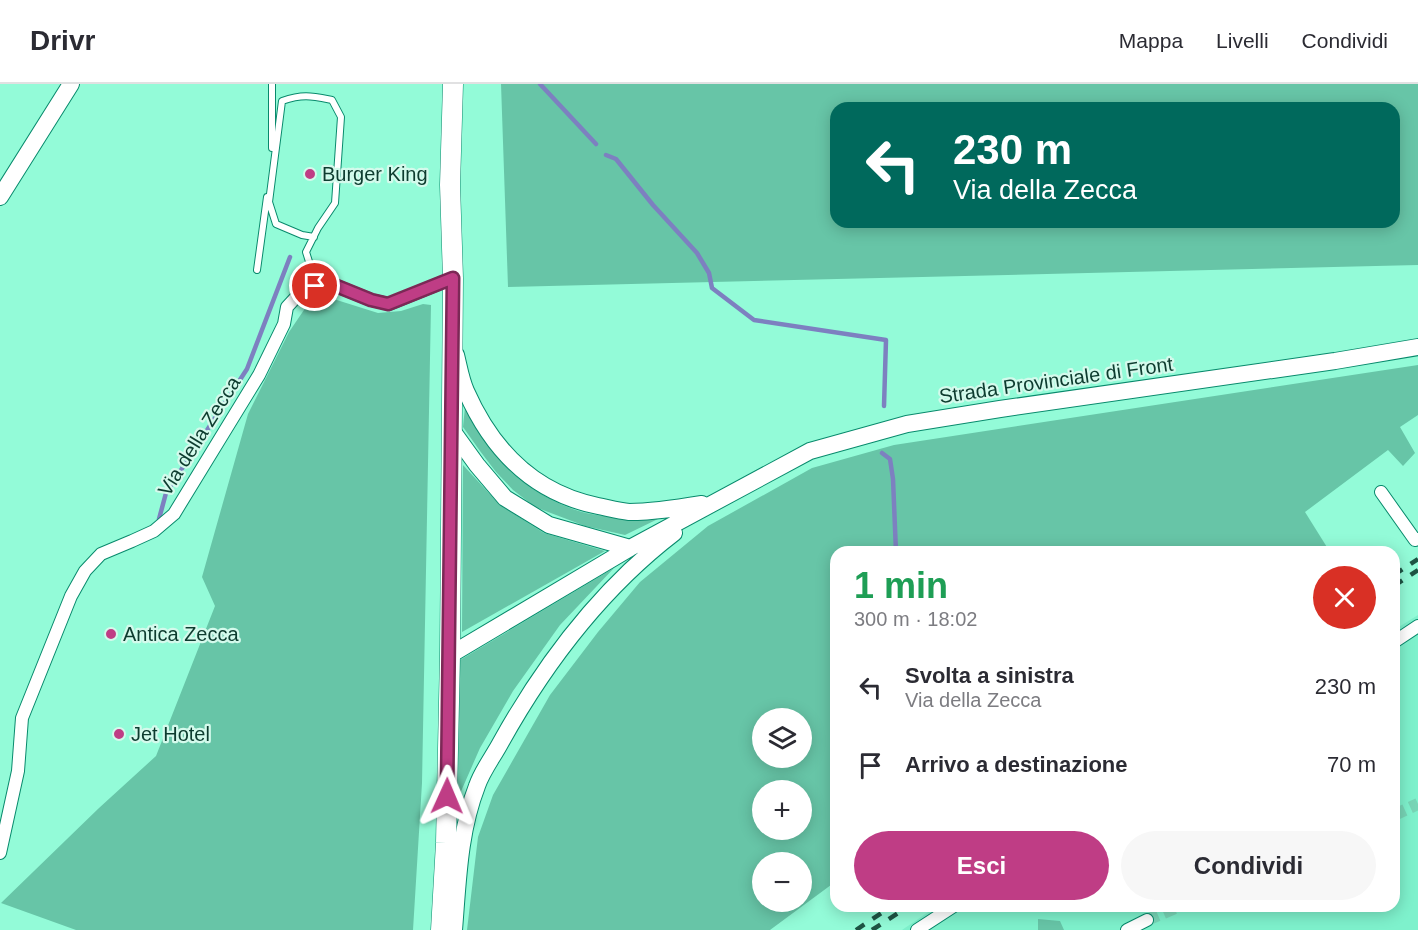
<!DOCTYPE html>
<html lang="it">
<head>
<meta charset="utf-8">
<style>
  :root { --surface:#fff; --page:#f7f7f7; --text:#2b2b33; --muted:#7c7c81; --line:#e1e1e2; --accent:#bf3d85 }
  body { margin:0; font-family:Helvetica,sans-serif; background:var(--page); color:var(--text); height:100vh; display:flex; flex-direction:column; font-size:22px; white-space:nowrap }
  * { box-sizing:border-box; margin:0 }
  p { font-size:20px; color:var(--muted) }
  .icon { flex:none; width:33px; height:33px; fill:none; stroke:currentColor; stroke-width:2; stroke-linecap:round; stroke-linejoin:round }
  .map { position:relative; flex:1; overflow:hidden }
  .details { position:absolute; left:830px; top:462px; width:570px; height:366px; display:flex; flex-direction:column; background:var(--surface); border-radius:18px; box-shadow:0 3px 15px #0003 }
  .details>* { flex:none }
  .hud { position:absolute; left:830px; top:18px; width:570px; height:126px; border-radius:18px; box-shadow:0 3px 15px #0003; background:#00695c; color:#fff; overflow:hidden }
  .tools { position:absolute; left:752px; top:624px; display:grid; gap:12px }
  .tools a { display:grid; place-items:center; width:60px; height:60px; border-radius:50%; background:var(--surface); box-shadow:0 3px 15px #0003; font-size:30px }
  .pin { position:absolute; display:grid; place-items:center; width:51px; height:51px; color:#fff; margin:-26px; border:3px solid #fff; border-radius:50%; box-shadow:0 2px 6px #0007 }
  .me { position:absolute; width:66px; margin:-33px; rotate:1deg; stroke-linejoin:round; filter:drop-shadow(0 0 4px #0008) }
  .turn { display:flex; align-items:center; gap:21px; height:126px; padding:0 24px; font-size:27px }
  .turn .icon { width:78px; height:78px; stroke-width:2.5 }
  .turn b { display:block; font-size:42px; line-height:51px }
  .round { display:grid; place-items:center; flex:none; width:63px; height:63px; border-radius:32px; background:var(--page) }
  .overview { display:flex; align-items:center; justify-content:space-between; height:102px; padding:0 24px }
  h1 { font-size:36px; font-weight:600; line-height:45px; color:#1e9e55 }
  .primary-button { display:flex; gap:12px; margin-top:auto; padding:12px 24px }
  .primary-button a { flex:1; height:69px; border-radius:36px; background:var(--accent); color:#fff; font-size:24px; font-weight:600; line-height:69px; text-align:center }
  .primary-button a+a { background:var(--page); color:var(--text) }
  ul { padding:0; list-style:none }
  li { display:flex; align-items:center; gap:18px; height:78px; padding:0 24px }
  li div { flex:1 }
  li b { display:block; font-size:22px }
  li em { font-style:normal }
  header { display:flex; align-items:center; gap:36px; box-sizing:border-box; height:84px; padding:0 30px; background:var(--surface); border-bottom:2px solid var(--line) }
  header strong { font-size:28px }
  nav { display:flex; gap:33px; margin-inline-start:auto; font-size:21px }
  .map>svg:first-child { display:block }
  .built { fill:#7ef1cc }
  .green { fill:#67c5a7; fill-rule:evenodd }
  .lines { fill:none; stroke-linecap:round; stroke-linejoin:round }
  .stream { stroke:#7d80c0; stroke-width:4.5 }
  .street-tunnel { stroke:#78d5b6; stroke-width:12; stroke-dasharray:12 6; stroke-linecap:butt }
  .lane-casing { stroke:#088a6c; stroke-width:8 }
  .street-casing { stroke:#088a6c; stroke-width:14 }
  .secondary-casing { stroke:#088a6c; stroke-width:18 }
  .primary-casing { stroke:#088a6c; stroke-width:21 }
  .lane { stroke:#fff; stroke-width:6 }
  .street { stroke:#fff; stroke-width:12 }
  .secondary { stroke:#fff; stroke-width:16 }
  .primary { stroke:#fff; stroke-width:20 }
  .rail { stroke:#1e5444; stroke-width:4.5; stroke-dasharray:10 10; stroke-linecap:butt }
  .route-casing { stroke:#7c2856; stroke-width:15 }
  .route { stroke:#bf3d85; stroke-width:10 }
  .poi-dot { fill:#bf3d85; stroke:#d4faec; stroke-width:2 }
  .labels { text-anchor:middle; stroke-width:4.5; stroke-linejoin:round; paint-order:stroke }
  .poi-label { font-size:20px; fill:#0d3c2f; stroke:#d4faec; text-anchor:start }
  .street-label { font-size:20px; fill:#0d3c2f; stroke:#d4faec }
</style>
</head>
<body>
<header>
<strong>Drivr</strong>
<nav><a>Mappa</a><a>Livelli</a><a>Condividi</a></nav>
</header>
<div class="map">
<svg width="1418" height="846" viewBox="0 0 1418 846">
  <rect width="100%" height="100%" fill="#93fbd8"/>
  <!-- built -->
  <path class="built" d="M1418 531V846H902L937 822H1394V546Z"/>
  <!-- green -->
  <path class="green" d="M501 0H1418V181L508 203ZM836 24H1394V138H836Z
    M324 212 378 229 401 227 423 220 431 221 422 699 413 846H76L1 819 99 724 156 672 215 522 202 493 248 330 289 248 306 223Z
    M1418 281V331L1400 343 1415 369 1403 382 1388 366 1305 428 1330 468H836L835 798 770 846H467L478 753 493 711 550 611 598 548 640 498 708 442 812 384 894 361ZM762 634H801V674H762ZM801 706V746H762V706ZM801 778V818H762V778Z
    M465 323C478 344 490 366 507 384 525 403 560 423 586 429 610 434 635 434 660 434L625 451 585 442 535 423 513 406 496 388 480 367 463 343Z
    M463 381 500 421 544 449 605 467 462 548Z
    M614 484 560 541 513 607 480 664 455 721 460 576Z
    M1038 835 1060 837 1064 846H1038Z"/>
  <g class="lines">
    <!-- stream -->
    <path class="stream" d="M540 0 596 60
      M606 71 616 75 653 121 697 169 709 189 712 204 754 236 886 256 884 322
      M882 369 890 375 893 395 896 468
      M159 435 166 409 247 285 290 173"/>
    <!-- street-tunnel -->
    <path class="street-tunnel" d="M1394 731 1418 720
      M1147 836 1180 822"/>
    <defs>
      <path id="lane" d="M272 64V0
        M314 153 302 151 276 140 269 118 282 17C303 10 311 12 332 16L341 33 335 119 318 144 306 168 311 184 315 202
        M257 186 267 113"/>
      <path id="street" d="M1381 408 1415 456 1418 455
        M1394 558 1418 542
        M0 769 18 687 22 634 71 512 85 487 101 470 132 457 154 447 174 430 259 291 284 240 287 223 299 210 315 202 334 201 371 216 389 220 453 194
        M917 846 954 822
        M1127 846 1147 836"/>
      <path id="secondary" d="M0 113 71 0
        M456 271C459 283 461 296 466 307 492 366 533 409 598 422 608 424 619 427 629 428 654 428 678 424 702 420
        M451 345 477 381 505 414 549 441 630 464
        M450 571 630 464 810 367 907 340 1000 325 1335 277 1418 263
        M454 846C458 798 459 748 477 702 482 687 493 673 501 658 545 579 601 505 674 449"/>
      <path id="primary" d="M441 846 446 759 450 571 453 194 450 101 453 0"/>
    </defs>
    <!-- lane casing -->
    <use href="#lane" class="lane-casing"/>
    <!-- street casing -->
    <use href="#street" class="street-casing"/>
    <!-- secondary casing -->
    <use href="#secondary" class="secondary-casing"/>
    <!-- primary casing -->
    <use href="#primary" class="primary-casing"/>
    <!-- lane -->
    <use href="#lane" class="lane"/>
    <!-- street -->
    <use href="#street" class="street"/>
    <!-- secondary -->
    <use href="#secondary" class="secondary"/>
    <!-- primary -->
    <use href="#primary" class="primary"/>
    <!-- rail -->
    <path class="rail" d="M1394 491 1418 475
      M1394 502 1418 486
      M856 846 892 822
      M872 846 909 822"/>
  </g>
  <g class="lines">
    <defs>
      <path id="route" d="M315 202 334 201 371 216 388 220 453 194 447 712"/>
    </defs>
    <!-- route casing -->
    <use href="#route" class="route-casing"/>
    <!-- route -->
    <use href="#route" class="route"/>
  </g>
  <!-- markers -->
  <g class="poi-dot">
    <circle cx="310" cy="90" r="6"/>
    <circle cx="111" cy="550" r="6"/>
    <circle cx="119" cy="650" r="6"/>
  </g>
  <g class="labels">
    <!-- poi labels -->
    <g class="poi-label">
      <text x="322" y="97">Burger King</text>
      <text x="123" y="557">Antica Zecca</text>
      <text x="131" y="657">Jet Hotel</text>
    </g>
    <!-- street labels -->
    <g class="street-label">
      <text transform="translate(1056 296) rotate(-8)" y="7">Strada Provinciale di Front</text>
      <text transform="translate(199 352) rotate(-58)" y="7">Via della Zecca</text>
    </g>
  </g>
</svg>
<div class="tools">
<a><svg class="icon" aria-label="layers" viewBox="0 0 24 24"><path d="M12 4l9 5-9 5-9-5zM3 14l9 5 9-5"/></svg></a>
<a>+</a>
<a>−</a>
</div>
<div class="pin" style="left:315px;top:202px;background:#d93025"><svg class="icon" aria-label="arrive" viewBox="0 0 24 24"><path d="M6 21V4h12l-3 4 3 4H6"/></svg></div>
<svg class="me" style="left:447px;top:712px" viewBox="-20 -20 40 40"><path d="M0-17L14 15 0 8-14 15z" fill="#bf3d85" stroke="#fff" stroke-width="4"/></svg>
<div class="hud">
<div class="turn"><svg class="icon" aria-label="left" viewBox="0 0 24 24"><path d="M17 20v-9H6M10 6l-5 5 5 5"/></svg><div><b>230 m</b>Via della Zecca</div></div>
</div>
<section class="details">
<div class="overview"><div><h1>1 min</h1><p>300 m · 18:02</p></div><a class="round" style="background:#d93025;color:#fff"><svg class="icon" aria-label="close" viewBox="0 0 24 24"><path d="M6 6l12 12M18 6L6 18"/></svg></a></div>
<ul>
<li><svg class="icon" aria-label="left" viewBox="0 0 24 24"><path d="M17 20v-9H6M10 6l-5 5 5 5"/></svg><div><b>Svolta a sinistra</b><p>Via della Zecca</p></div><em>230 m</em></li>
<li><svg class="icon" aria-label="arrive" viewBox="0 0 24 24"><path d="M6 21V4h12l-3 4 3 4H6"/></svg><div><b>Arrivo a destinazione</b></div><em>70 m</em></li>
</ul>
<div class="primary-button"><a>Esci</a><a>Condividi</a></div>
</section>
</div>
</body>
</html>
